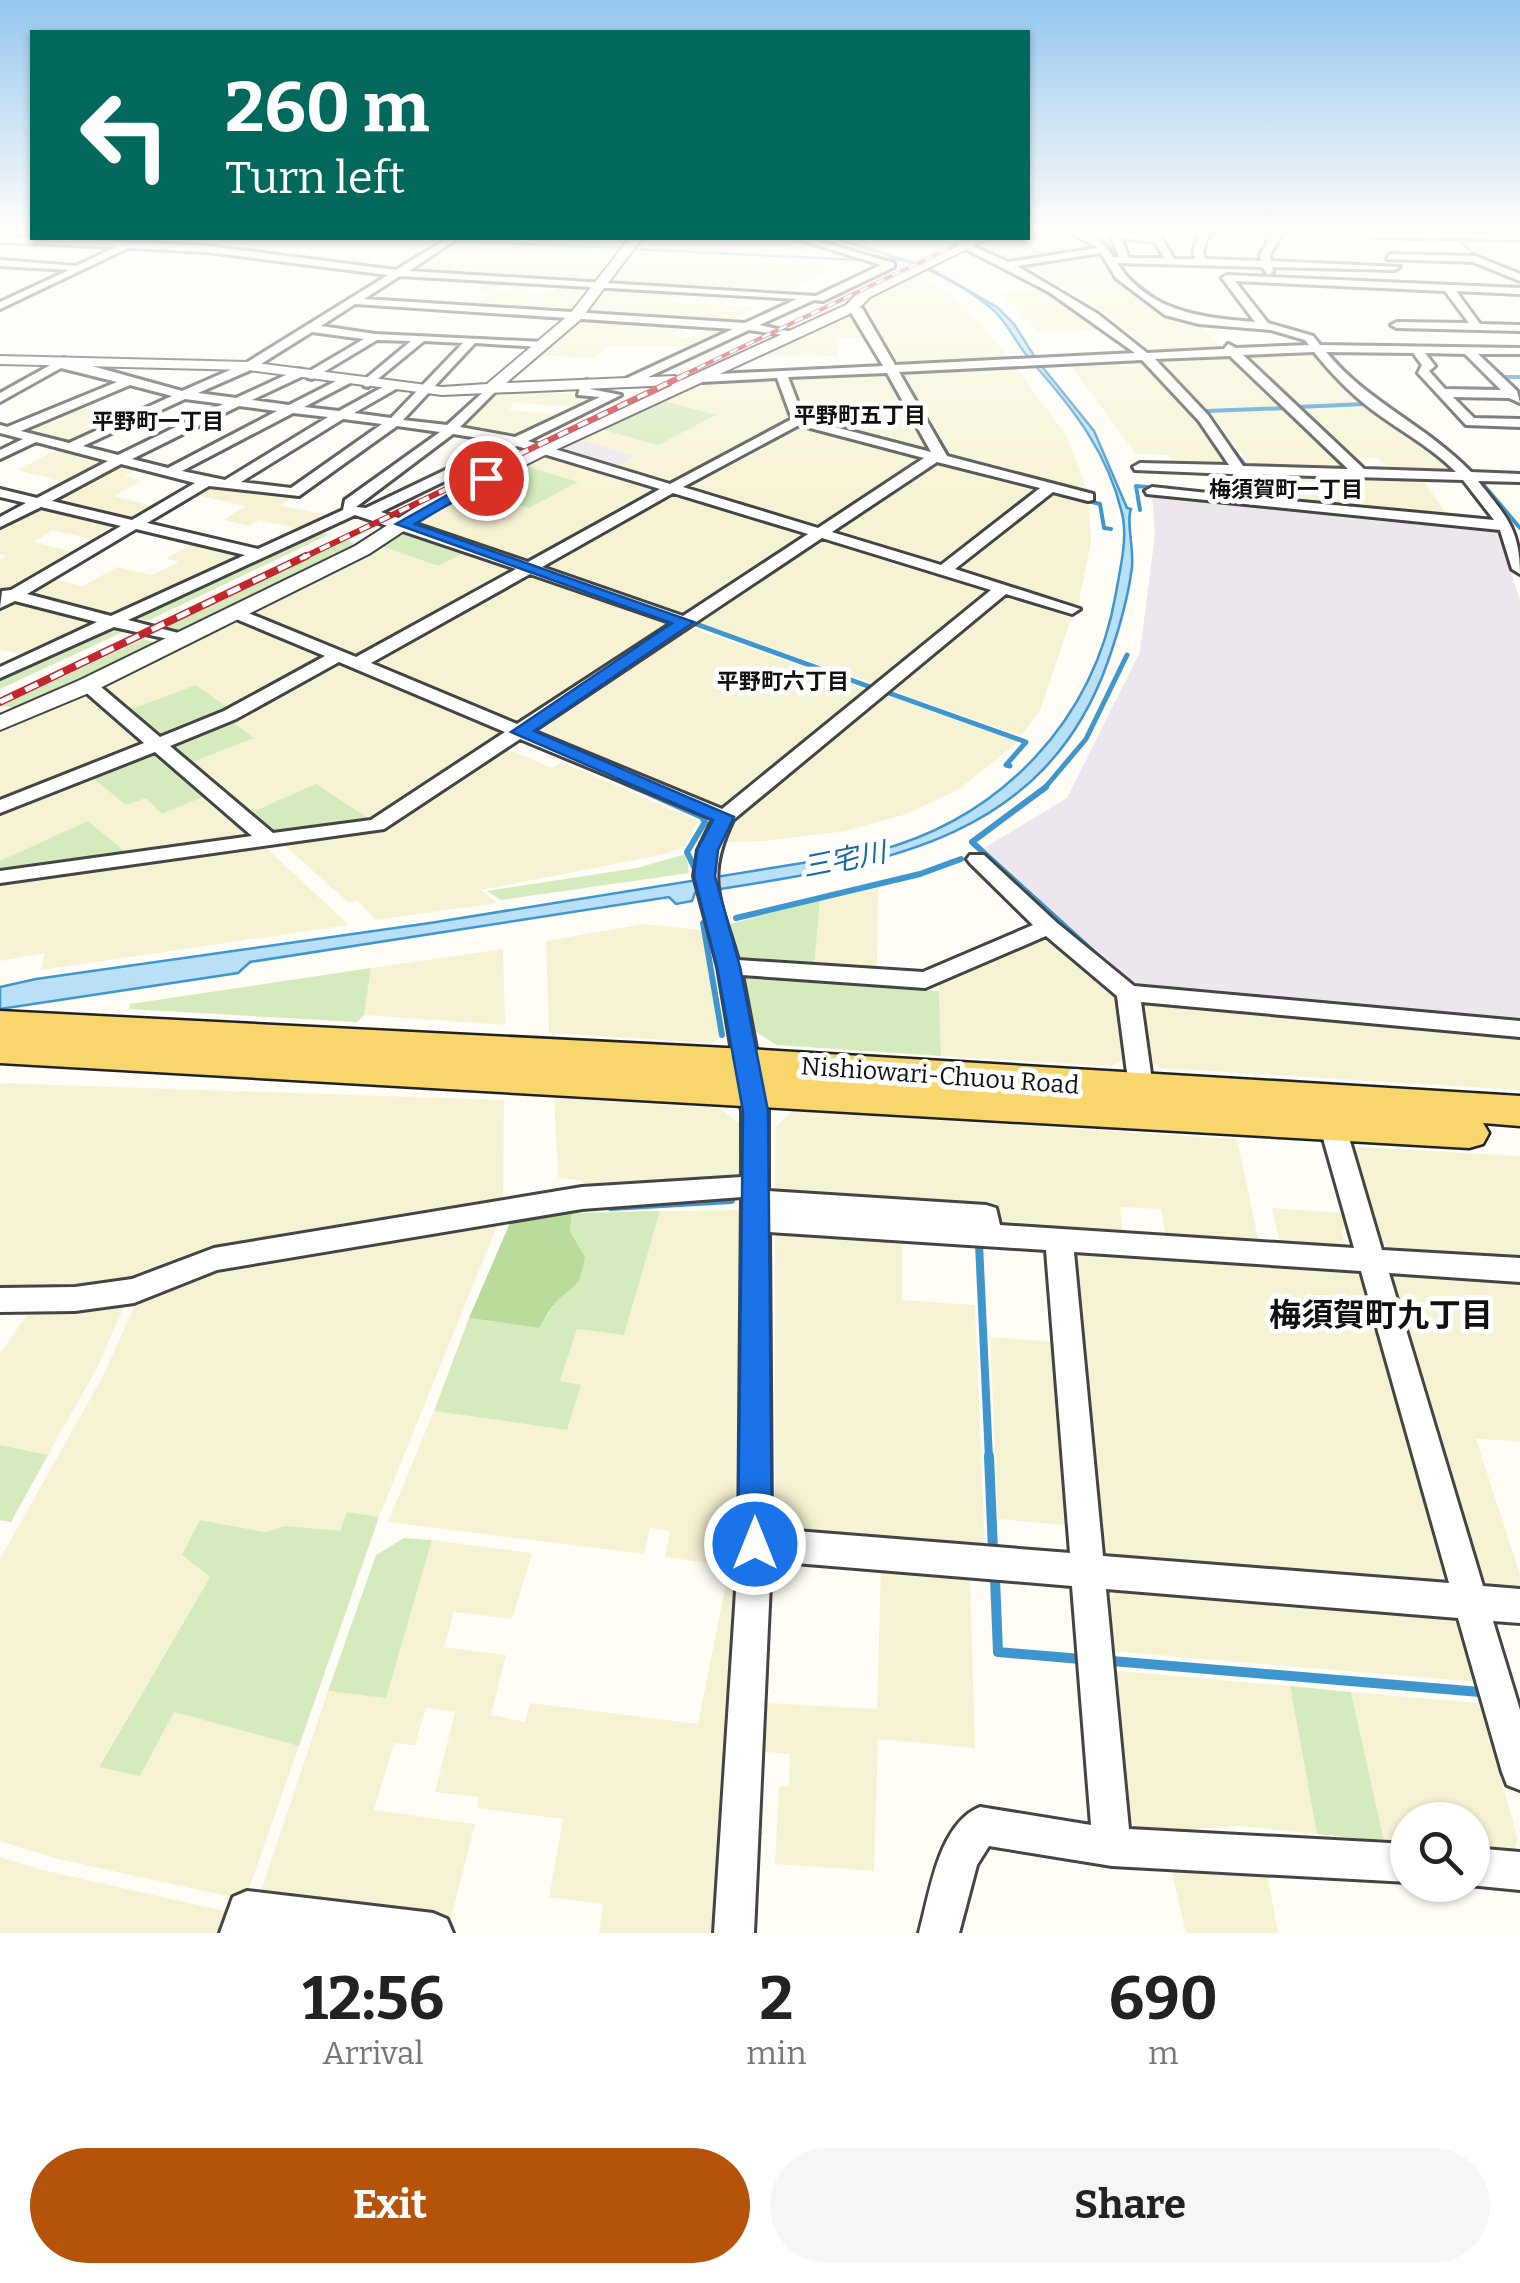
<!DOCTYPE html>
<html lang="en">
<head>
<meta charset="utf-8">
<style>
  :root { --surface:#fff; --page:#f6f6f6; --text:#222; --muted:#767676; --accent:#b45309 }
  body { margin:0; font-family:Bitter,"Noto Sans JP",serif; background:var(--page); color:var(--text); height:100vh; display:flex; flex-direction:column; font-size:38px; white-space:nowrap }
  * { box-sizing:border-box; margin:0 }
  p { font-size:32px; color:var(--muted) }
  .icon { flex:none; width:55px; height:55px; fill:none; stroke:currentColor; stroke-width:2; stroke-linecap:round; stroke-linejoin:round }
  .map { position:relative; height:1933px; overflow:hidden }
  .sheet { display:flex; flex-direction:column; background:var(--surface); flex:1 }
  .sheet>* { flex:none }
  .banner { position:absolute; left:30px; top:30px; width:1000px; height:210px; border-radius:0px; box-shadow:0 2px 8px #0004; background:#00695c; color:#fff; overflow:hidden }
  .buttons { position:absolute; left:1390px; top:1802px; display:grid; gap:20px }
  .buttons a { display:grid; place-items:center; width:100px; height:100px; border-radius:50%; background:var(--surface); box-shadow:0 2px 8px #0004; font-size:50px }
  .pin { position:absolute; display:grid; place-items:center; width:85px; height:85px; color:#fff; margin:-42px; border:5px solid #fff; border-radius:50%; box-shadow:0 2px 10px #0007 }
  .me { position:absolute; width:110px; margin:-55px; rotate:0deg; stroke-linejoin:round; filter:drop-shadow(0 0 8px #0008) }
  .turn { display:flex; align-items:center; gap:35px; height:210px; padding:0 30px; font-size:45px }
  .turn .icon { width:130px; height:130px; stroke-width:2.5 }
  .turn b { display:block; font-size:70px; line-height:85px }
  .eta { display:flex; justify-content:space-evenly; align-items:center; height:170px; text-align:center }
  .eta b { font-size:60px; font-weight:700; line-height:70px }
  .cta { display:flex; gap:20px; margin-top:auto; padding:20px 30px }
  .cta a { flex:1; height:115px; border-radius:60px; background:var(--accent); color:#fff; font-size:40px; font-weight:700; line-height:115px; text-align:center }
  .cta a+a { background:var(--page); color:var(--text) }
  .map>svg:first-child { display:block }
  .industrial { fill:#eee6ef }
  .farmland { fill:#f6f3d4 }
  .green { fill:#d5ebbd }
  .forest { fill:#b9dc9c }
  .water { fill:#b9e0f7; stroke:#3f96cf; stroke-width:2.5 }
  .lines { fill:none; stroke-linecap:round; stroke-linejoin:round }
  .stream-far5 { stroke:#3f96cf; stroke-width:2.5 }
  .stream-far4 { stroke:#3f96cf; stroke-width:4 }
  .stream-far3 { stroke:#3f96cf; stroke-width:5 }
  .stream-far2 { stroke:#3f96cf; stroke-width:6 }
  .stream-far1 { stroke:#3f96cf; stroke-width:8 }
  .stream { stroke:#3f96cf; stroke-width:10 }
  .minor-casing { stroke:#444; stroke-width:6 }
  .tertiary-casing { stroke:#444; stroke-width:4 }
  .primary-casing { stroke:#222; stroke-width:5 }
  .minor { fill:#fff; fill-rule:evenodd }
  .tertiary { fill:#fff; fill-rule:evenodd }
  .primary { fill:#f9d66b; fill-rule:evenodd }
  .rail-far2-casing { stroke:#c4262e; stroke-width:4 }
  .rail-far1-casing { stroke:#c4262e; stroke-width:6 }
  .rail-casing { stroke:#c4262e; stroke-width:8 }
  .rail-far2 { stroke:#fff; stroke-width:2.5; stroke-dasharray:9; stroke-linecap:butt }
  .rail-far1 { stroke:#fff; stroke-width:4; stroke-dasharray:11; stroke-linecap:butt }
  .rail { stroke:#fff; stroke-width:5; stroke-dasharray:14; stroke-linecap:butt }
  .route { fill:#1a73e8; stroke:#114b97; stroke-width:2.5 }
  .labels { text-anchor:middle; stroke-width:10; stroke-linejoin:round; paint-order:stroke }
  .far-neighbourhood-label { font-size:22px; font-weight:bold; fill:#111; stroke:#fff }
  .street-label { font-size:25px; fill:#111; stroke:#fff }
  .water-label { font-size:28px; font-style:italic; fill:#1768a6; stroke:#fff }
  .near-neighbourhood-label { font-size:32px; font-weight:bold; fill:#111; stroke:#fff }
</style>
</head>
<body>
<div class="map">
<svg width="1520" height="1933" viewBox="0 0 1520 1933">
  <rect width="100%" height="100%" fill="#fffdf5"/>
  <!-- industrial -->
  <path class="industrial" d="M1067 232 1098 248 1011 263 971 246 990 238H1036Z
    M576 438 636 456 614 468 557 451Z
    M1152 494 1497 528 1520 600V1020L1135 986 984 848 1067 798 1140 652 1155 534Z"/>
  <!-- farmland -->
  <path class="farmland" d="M1458 236 1520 237V276L1482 260Z
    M457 238H631L623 247 454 240Z
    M641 238H792L817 244 813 256 633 248Z
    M452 242 480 244 449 273 408 270Z
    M483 243 617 249 591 281 450 274Z
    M631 250 845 260 792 291 608 281Z
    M1095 253H1101L1106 266 1127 286 1194 321 1225 349 1158 354 1091 303 1024 264Z
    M910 276 927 280 965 304 1011 361 901 366 863 306 872 295Z
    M488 279 503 280 493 292 508 293 519 280 535 281 525 294 549 295 560 283 592 284 568 315 483 311 487 305 477 304 488 292 476 291Z
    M604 286 686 289 671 302 756 307 724 324 582 314Z
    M1048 288 1107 329 1041 333 1000 293Z
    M850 312H855L864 328 853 330H865L870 338H837L838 356 759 355Z
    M579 319 687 325 668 336 691 338 713 326 737 328 701 346H608L596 358 534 355Z
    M1304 351 1314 352 1334 377 1365 403 1295 406 1241 354Z
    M1225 354 1234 356 1287 407 1208 410 1157 359Z
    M1136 359 1145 360 1197 414 1233 465H1173L1168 455 1136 454 1068 362Z
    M1014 365 1066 435 1089 495 955 460 902 372Z
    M882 372 889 373 933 451 807 421 789 378Z
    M773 377 779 379 794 417 675 483 614 468 635 456 576 438 597 428 714 415 656 399 709 380Z
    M518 390 601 396 604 397 583 407 514 403 508 410 567 415 520 437 459 427 492 394Z
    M1367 405 1420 439 1454 470 1393 471 1378 458 1348 457 1297 408Z
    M76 406 126 418 66 443 22 432 43 420 53 423 62 419 54 415Z
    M1289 408 1350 468H1253L1210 412Z
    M793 425 922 456 925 460 823 527 814 528 686 489Z
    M61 448 109 459V462L69 483 17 470Z
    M542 455H550L661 491 536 561 522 562 418 525V520L472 489 577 483 522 465Z
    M934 461 1043 491 939 566 832 534 831 529Z
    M127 463 142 468 125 476 141 481 114 496 158 507 136 519 126 520 49 503 118 464Z
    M1253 472 1420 476 1450 519 1267 500Z
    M235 486 294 496 280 506 333 516 304 530 259 520 249 526 224 520 246 506 191 494 204 487Z
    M1050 493 1089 503 1091 542 1078 606 955 571 954 566Z
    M669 494H679L810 533 691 615H680L545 569V564Z
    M40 507 117 524 90 539 52 530 34 542 77 553 20 588H0V560L6 556 0 554V526Z
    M820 538 989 586 992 592 878 685 694 621Z
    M195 543 243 553 227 561 230 564 119 614 104 615 27 595V591L50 578 83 586 117 567 152 575 179 562 167 558Z
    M379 545 438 566 469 550 516 567 517 571 364 656 354 657 250 615 251 610Z
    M527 574H536L670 621 672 626 526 722 516 724 372 664Z
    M1008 593 1073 613 1040 710 1021 736 890 690Z
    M19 601 95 621 92 627 28 656 0 649V607Z
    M239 620 324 654 322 659 231 710 126 711 97 687 228 621Z
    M686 626 872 691 725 808 712 807 535 734V726Z
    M333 663H342L506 730 504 736 374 822 248 814 190 763 253 738 229 719Z
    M89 692 146 740 141 746 0 803V732Z
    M883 694 1018 742 959 789 907 814 845 831 764 841 725 842 729 824 739 813Z
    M505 748 552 768 562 762 698 821 685 846 665 854 481 890 497 903 376 920 357 900 349 903 282 843 382 830Z
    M89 775 146 798 207 795 250 834 246 837 128 854 0 861V810Z
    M264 846 349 925 41 970 45 953 0 961V883Z
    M878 888 877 970 814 968 820 899Z
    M645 924 701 930 720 1038 711 1043 549 1033 546 941Z
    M1041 939 1054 941 1117 993 1125 1059 1112 1066 941 1056 939 984Z
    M503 949 505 1025 364 1015 371 968Z
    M1150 1002 1520 1034V1090L1160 1068 1149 1061 1139 1008Z
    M0 1083 504 1100 503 1204 131 1281 80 1288 0 1289Z
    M554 1098 719 1108 739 1123V1176L727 1182 589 1188 582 1181 558 1177Z
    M793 1111 1237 1139 1259 1243 1166 1237 1161 1209 1120 1207 1123 1234 994 1226 781 1197 775 1191 776 1126Z
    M1360 1147 1520 1156V1261L1393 1252 1379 1241 1351 1154Z
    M1272 1208 1346 1213 1350 1229H1341L1346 1249 1280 1245Z
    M742 1210 734 1560 730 1566 665 1557 670 1531 650 1528 644 1554 388 1522 434 1411 567 1430 560 1382 577 1329 624 1334 660 1211Z
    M497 1226 379 1517 347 1512 340 1532 285 1526 265 1532 200 1520 210 1577 99 1766 140 1775 174 1712 299 1746 245 1900 58 1859 0 1841V1559L103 1376 135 1305 209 1275Z
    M787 1230 902 1238V1300L975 1305 985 1550 789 1535 775 1520V1238Z
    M1081 1251 1349 1269 1365 1280 1446 1569 1436 1583 1114 1560 1099 1546 1070 1260Z
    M1401 1272 1520 1281V1441L1476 1439 1520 1575V1593L1498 1592 1477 1573 1389 1281Z
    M125 1304 97 1368 48 1455 0 1445V1353L27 1315Z
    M990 1337 1058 1342 1073 1526 998 1519Z
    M432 1540 532 1553 512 1619 454 1612 444 1647 506 1655 491 1715 525 1722 530 1703 698 1724 727 1579 735 1580 740 1593 714 1933H599L603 1904 549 1897 563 1819 477 1808 478 1797 435 1792 455 1712 426 1708 415 1745 394 1743 374 1810 475 1824 450 1922 257 1903 328 1691 386 1697Z
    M881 1568 970 1576 975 1748 878 1739 874 1871 775 1864 779 1786H789L790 1754 765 1752 768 1703 877 1709Z
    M1118 1588 1443 1612 1463 1628 1477 1682 1109 1651 1105 1605Z
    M1107 1670 1290 1686 1317 1834 1239 1826 1153 1832 1135 1828 1119 1803Z
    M1351 1692 1479 1703 1518 1839 1512 1855 1473 1851 1472 1820H1408L1407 1844 1384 1841Z
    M0 1857 38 1869 238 1914 232 1933H0Z
    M1265 1862 1278 1933H1186L1170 1864Z"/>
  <!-- green -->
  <path class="green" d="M656 399 716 415 658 445 597 428Z
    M522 465 578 482 529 508 472 489Z
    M411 530 469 550 438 566 379 545 402 531Z
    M317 532 330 534 147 621 136 617Z
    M347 539 356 546 177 633 164 628Z
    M114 627 125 631 0 689V679Z
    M144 639 156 643 19 708 0 706Z
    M196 685 231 710 167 736H156L126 711Z
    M229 719 254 738 190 763 170 746Z
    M157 751 207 795 162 814 146 798 126 805 89 775Z
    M316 784 374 822 280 834 267 830 248 814Z
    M88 821 128 854 0 872V861Z
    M686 854 689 873 501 900 487 891 637 868Z
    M820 899 814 968 746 965 734 958 727 925Z
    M371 968 364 1015 357 1022 129 1009 130 1004Z
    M755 974 878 981V987L939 991 941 1056 776 1045 749 1027 740 982Z
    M660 1211 624 1335 577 1329 560 1381 581 1385 567 1430 434 1411 469 1318 539 1328 585 1257 570 1231 572 1213Z
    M0 1445 48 1455 11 1522 0 1520Z
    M347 1512 379 1517 299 1746 174 1712 140 1776 99 1767 210 1577 182 1555 200 1520 265 1532 285 1526 340 1531Z
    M404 1538 432 1540 386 1698 328 1691 376 1555Z
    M1290 1686 1351 1692 1384 1841 1317 1834Z"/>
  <!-- forest -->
  <path class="forest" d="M572 1213 570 1231 585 1257C579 1287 579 1281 559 1299 551 1306 545 1319 539 1328L469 1318 510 1223Z"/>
  <!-- water -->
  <path class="water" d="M832 238 927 267 997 307 1014 324 1036 359 1094 431 1127 508 1131 509C1126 521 1134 549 1132 567 1128 599 1118 633 1107 664 1039 853 858 866 695 893L692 901 676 904 669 897 250 962 238 973 0 1009V987L36 979 430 923 877 851C1001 818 1094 721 1116 593 1120 569 1127 542 1123 518 1110 455 1073 408 1032 362 1015 343 1007 319 985 303 941 269 885 252 832 238Z"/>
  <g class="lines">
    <!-- stream-far5 -->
    <path class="stream-far5" d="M1086 232 1107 242 1128 276 1168 307
      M1456 237 1478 258
      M453 241 624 248
      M633 249 859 260
      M874 258 903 260
      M1019 265 1098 315
      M862 307 896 365
      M1228 320 1285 326 1314 335 1350 376
      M549 331 564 320
      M899 372 902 376"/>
    <!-- stream-far4 -->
    <path class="stream-far4" d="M900 374 909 388
      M1348 374 1353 380
      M1502 377H1520
      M911 391 924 413
      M1193 399 1245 465
      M1297 407 1365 404
      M1206 411 1287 408
      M925 416 950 458
      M1411 424 1471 470 1520 528
      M1250 474 1262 498
      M1081 499 1100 504 1104 528 1111 529
      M1140 510 1136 486 1241 496"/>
    <!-- stream-far3 -->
    <path class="stream-far3" d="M696 624 873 688
      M886 692 1026 742 1006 765 1010 766
      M579 763 640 790
      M1043 790 1086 739 1127 655"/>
    <!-- stream-far2 -->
    <path class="stream-far2" d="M635 787 702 817 705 822 687 852 696 871
      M1046 787 972 842 1104 962
      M736 918 920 874 961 859
      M703 923 722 1035"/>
    <!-- stream-far1 -->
    <path class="stream-far1" d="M611 1207 731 1200
      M979 1244 989 1459"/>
    <!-- stream -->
    <path class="stream" d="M989 1456 993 1550
      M995 1579 998 1652 1081 1659
      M1112 1661 1480 1692"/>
    <defs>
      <path id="minor" d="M1070 232C1090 232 1103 241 1113 257H1119L1111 237 1120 232 1161 237 1174 259H1195L1193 251 1200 232H1215L1208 235 1203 251 1205 259 1261 261 1260 255 1273 232H1283L1270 255 1271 261 1400 267 1395 270 1272 267 1273 272 1268 275 1262 267 1117 263C1148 312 1203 318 1255 322L1222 278 1227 275 1520 288V294L1456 291 1480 324 1520 325V331L1397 328 1391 325 1397 322 1469 323 1445 291 1235 281 1268 323 1313 336 1320 345 1520 348V354H1478L1517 391 1520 403 1509 398 1453 397 1474 418 1520 419V427L1466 425 1418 373 1422 365 1413 353 1326 352C1367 402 1427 426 1471 472L1520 474V482L1478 481C1505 515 1520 528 1520 574L1512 569 1500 530 1147 494 1145 491 1152 487 1245 497 1233 474 1135 470 1133 467 1140 463 1229 465 1199 421 1142 360 899 372 947 456 1093 494V500L1088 501 1053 492 955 569 1080 609 1072 614 1006 594 733 820C704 880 721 900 738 960L923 972 1033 925 970 863 967 859 970 855H984L1056 922 1134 986 1520 1021V1037L1141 1002 1153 1088 1150 1094H1132L1129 1088 1117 996 1046 936 925 988 742 975 768 1111V1191L986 1205 996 1208 1000 1225 1354 1248 1319 1124 1323 1117H1341L1345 1124 1382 1250 1520 1258V1282L1389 1273 1483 1586 1520 1589V1623L1493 1621 1520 1710V1790L1507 1785 1502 1772 1458 1618 1106 1589 1129 1829 1408 1844V1882L1112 1866 989 1846 977 1865 959 1933H919C930 1894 938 1824 980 1807L1091 1825 1072 1586 771 1561 754 1933H714L739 1544 742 1197 582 1209 217 1270 134 1303 75 1311 0 1312V1288L75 1287 132 1279 214 1248 582 1187 742 1177V1111L718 967 694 876 698 850 713 819 520 739 384 829 0 883V871L252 836 155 752 0 813V800L144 743 82 689V681H94L160 737 224 711 325 656 229 616V610H241L356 657 516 569 355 515 128 620 186 635V643L114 627 0 678V667L97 622 15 601 0 608 2 591 11 590 121 526 41 507 0 527V517L26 503 0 497V489L37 498 108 461 36 442 0 459V450L23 439 0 433V425L7 427 117 382 61 368 0 402V393L63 358 182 391 246 363 388 275 208 252 128 248 0 309V302L69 270 0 266V260L76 266 116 247 0 242V236L208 246 396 270 448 238H458L409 271 816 296 881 265 794 238H807L894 263V267L823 301 814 300 759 325 797 333V337L749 330 629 386 625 385V379L733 329 355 304 321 326 375 334 544 342 540 347 475 343 403 420 447 425 491 385 495 386V392L460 427 515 437 600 397 578 395 581 384 587 380 593 384 590 389 621 395 528 441 670 484 792 419 777 378 702 382 698 381V375L883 366 847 306 862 308 895 365 1135 353 1049 292 960 246 968 244 1008 262 1098 248ZM1121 238 1155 242 1164 258H1129ZM1101 253 1116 278 1165 315 1199 324 1271 330 1305 340 1309 345 1236 348 1228 344 1224 349 1147 353 1098 314 1017 266ZM400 276 797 299 745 323 364 299ZM312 332 364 339 308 372V378L312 379 377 340 411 341 364 380V386L368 387 424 341 463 343 391 418 354 413 396 389 398 386 392 382 339 411 304 407 350 383V377L346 376 289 405 252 400 303 376V370L299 369 236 398 198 393 253 369ZM1314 352C1331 373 1349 392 1371 409 1400 431 1430 446 1456 472L1364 469 1243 355ZM1425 353 1465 354 1501 390 1445 389 1429 371 1435 366ZM1230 356 1348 469 1243 466 1208 415 1155 359ZM887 373 931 452 804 419 788 377ZM130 385 172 396 69 443 21 431ZM185 399 223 404 118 455 83 446ZM239 406 277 411 168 468 132 459ZM293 413 328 417 225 480 182 471ZM343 419 382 424 291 488 241 482ZM799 425 924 458 818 528 683 487ZM397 426 440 432 345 500 343 510 258 549 147 523 209 486 299 496ZM453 434 504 442 366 508 356 507ZM517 446 660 489 528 562 381 512ZM937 462 1040 488 941 565 832 532ZM121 464 195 483 132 520 52 501ZM1247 474 1463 480 1494 520 1260 498ZM673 493 808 534 683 616 542 567ZM136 529 245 555 111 616 27 594ZM822 538 991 590 722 809 533 731ZM530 574 672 623 517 724 371 663ZM339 662 505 732 371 820 273 833 170 746 236 719ZM769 1232 1046 1250 1070 1553 771 1529ZM1074 1252 1361 1271 1449 1583 1103 1556Z
        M1367 232 1520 234V240L1370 237Z
        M1390 254 1475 256 1520 274V281L1473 262 1387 259Z
        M1472 1848 1520 1852V1890L1469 1885H1472Z
        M247 1891 433 1913 447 1919 453 1933H220L233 1897Z"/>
      <path id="tertiary" d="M630 238H642L580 320 506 383 675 376 682 380 846 305 860 291 975 238H989L870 297 856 311 549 453 434 511 369 554 96 690 0 730V715L80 680 355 546 422 503 673 385 442 395 249 370 0 364V356L249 362 442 387 487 384 570 314Z"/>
      <path id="primary" d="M0 1011 746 1049 1520 1096V1126L1483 1123 1489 1133 1483 1144 1469 1148 0 1063Z"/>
    </defs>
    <!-- minor casing -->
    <use href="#minor" class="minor-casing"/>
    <!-- tertiary casing -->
    <use href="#tertiary" class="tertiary-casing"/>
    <!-- primary casing -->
    <use href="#primary" class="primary-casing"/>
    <!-- minor -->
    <use href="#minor" class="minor"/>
    <!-- tertiary -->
    <use href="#tertiary" class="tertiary"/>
    <!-- primary -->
    <use href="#primary" class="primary"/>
    <defs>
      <path id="rail-far2" d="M681 376 971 238"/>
      <path id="rail-far1" d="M300 559 687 374"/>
      <path id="rail" d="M0 702 306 556"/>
    </defs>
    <!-- rail-far2 casing -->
    <use href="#rail-far2" class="rail-far2-casing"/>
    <!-- rail-far1 casing -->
    <use href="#rail-far1" class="rail-far1-casing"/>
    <!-- rail casing -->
    <use href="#rail" class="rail-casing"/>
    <!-- rail-far2 -->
    <use href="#rail-far2" class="rail-far2"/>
    <!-- rail-far1 -->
    <use href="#rail-far1" class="rail-far1"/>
    <!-- rail -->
    <use href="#rail" class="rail"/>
  </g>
  <!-- sky -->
  <linearGradient id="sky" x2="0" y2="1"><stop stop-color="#95c6ee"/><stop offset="0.46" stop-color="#fffefa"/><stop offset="1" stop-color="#fffefa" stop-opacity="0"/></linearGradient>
  <rect width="1520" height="503" fill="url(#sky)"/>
  <!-- route -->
  <path class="route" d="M481 476 493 478 415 524 694 622 534 731 734 817 718 850 715 876 740 967 768 1111 772 1544 767 1556 755 1561 743 1556 738 1544 743 1111 717 967 694 876 697 850 713 820 511 732 672 623 396 524Z"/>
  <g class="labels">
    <!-- far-neighbourhood labels -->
    <g class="far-neighbourhood-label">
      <text x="860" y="423">平野町五丁目</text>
      <text x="158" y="429">平野町一丁目</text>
      <text x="1286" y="497">梅須賀町一丁目</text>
      <text x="783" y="689">平野町六丁目</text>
    </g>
    <!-- street labels -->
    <g class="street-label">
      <text transform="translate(940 1075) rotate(4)" y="9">Nishiowari-Chuou Road</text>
    </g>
    <!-- water labels -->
    <g class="water-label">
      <text transform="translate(844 859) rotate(-11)" y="10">三宅川</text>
    </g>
    <!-- near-neighbourhood labels -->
    <g class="near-neighbourhood-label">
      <text x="1381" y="1326">梅須賀町九丁目</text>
    </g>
  </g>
</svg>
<div class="buttons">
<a><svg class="icon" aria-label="search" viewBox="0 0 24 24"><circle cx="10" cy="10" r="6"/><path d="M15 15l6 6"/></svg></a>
</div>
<div class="pin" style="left:486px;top:478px;background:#d93025"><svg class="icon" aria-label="arrive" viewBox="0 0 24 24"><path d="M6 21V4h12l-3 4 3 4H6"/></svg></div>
<svg class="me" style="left:755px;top:1544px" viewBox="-20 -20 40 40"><circle r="17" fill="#1a73e8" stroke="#fff" stroke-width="3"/><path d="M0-11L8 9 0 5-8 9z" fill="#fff"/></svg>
<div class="banner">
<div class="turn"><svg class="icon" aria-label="left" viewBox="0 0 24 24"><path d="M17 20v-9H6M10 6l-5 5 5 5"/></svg><div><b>260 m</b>Turn left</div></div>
</div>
</div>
<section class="sheet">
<div class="eta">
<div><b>12:56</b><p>Arrival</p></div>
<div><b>2</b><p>min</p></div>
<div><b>690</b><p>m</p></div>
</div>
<div class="cta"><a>Exit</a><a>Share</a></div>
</section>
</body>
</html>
